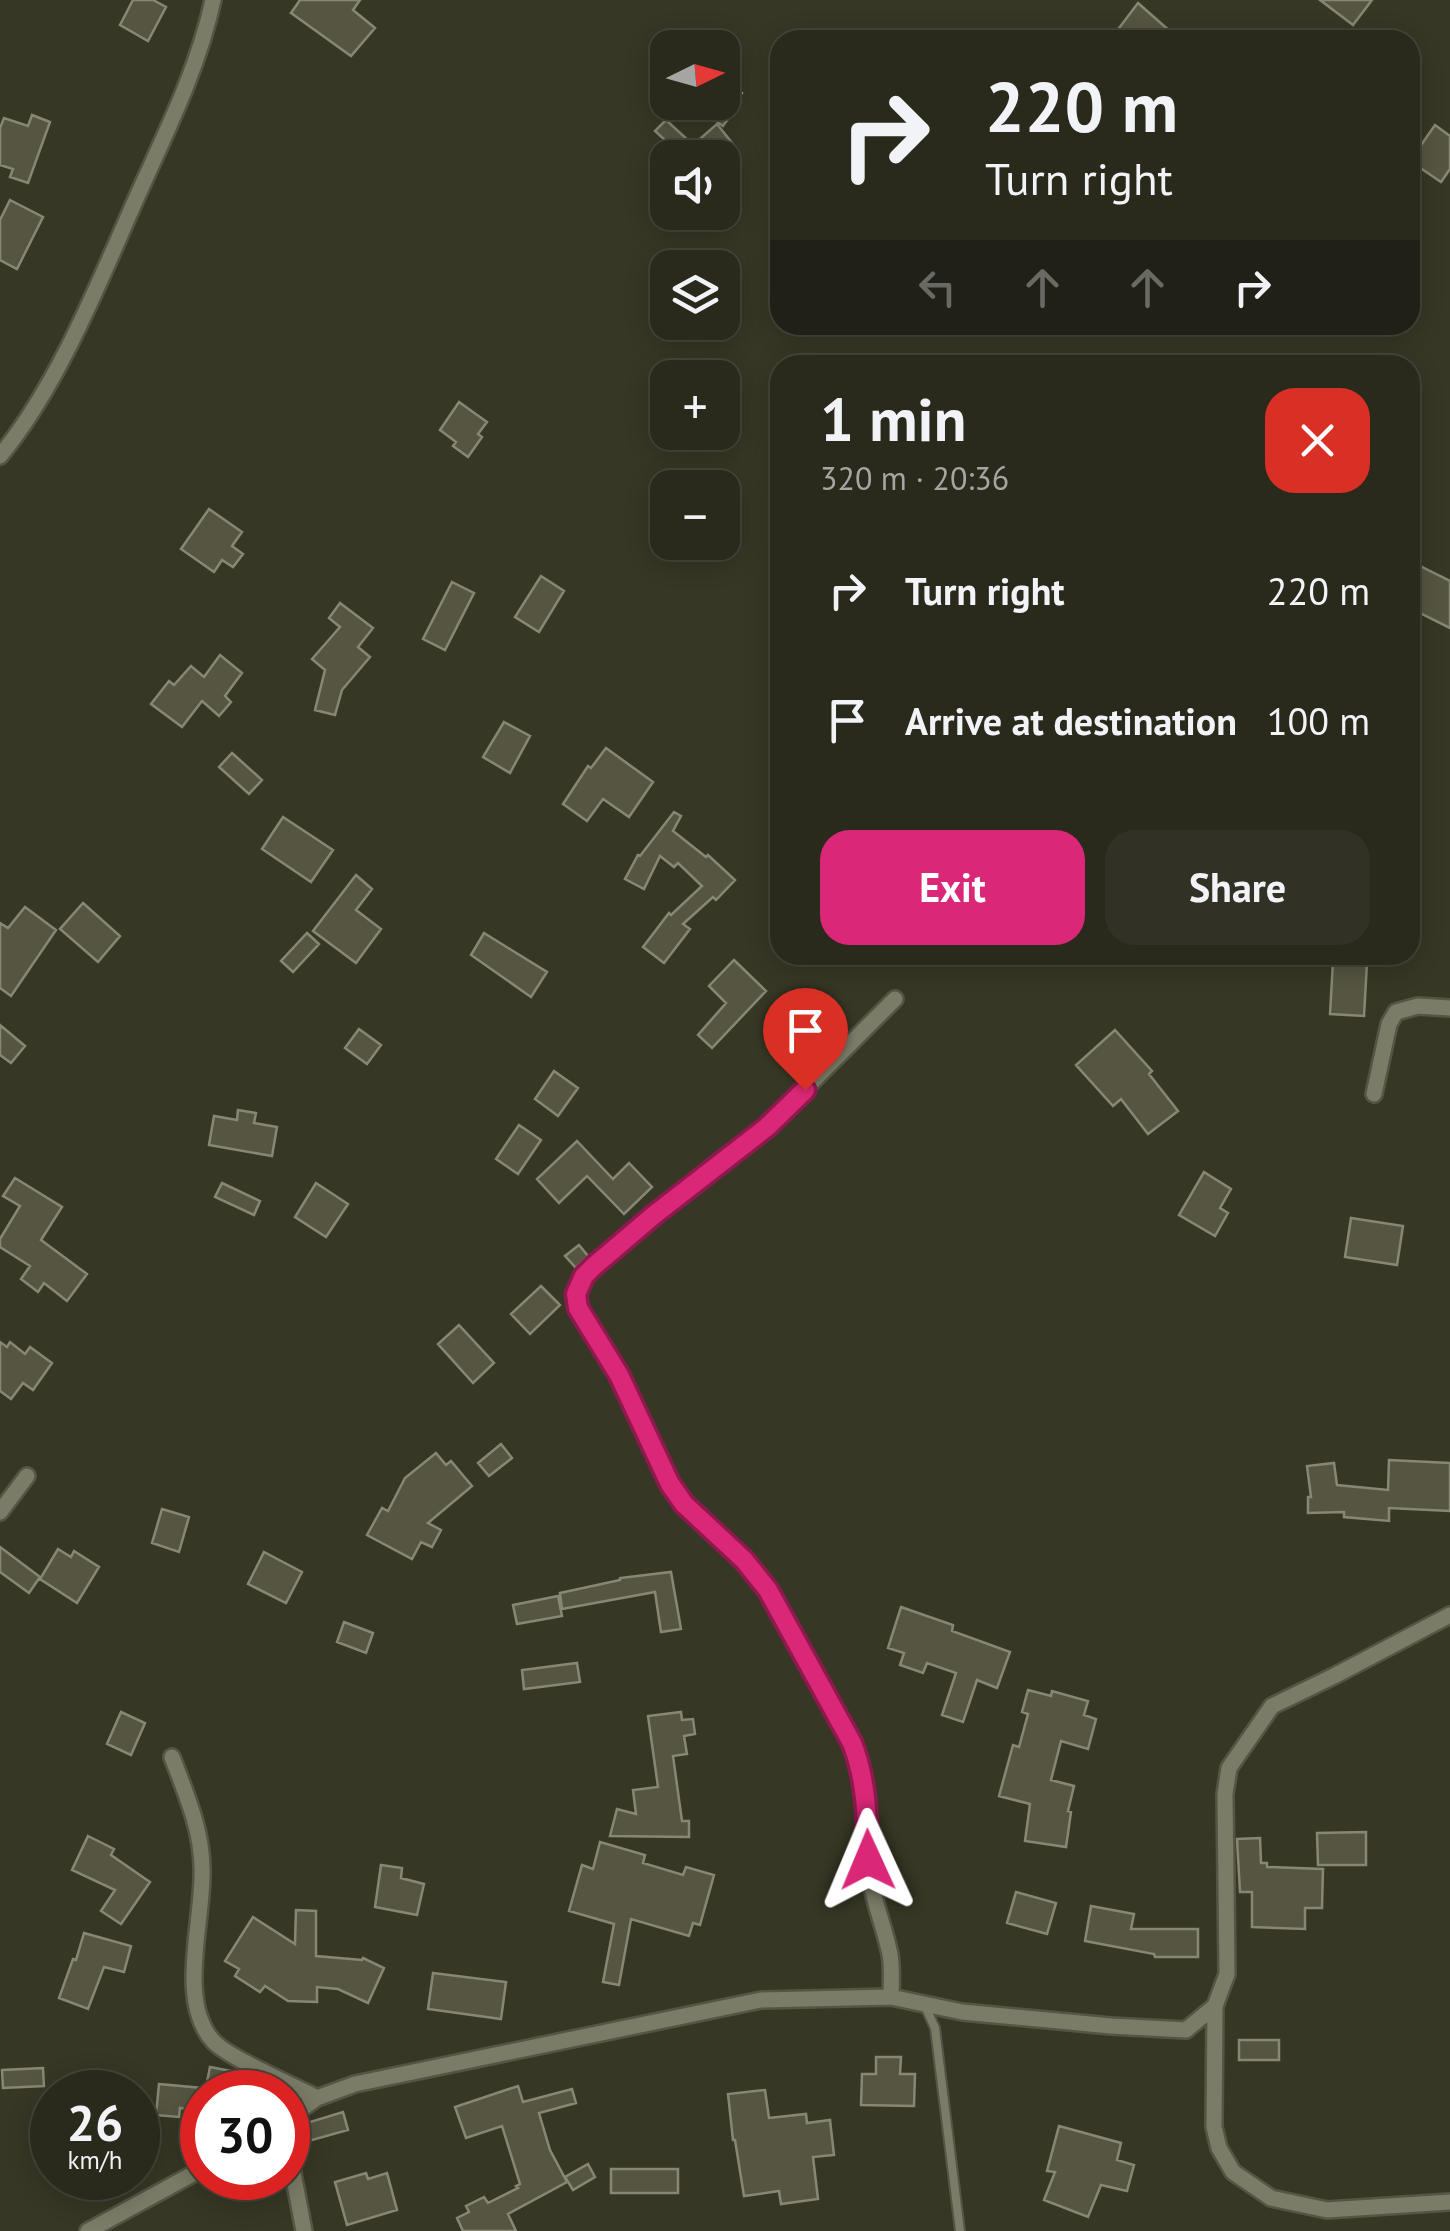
<!DOCTYPE html>
<html lang="en">
<head>
<meta charset="utf-8">
<style>
  :root { --surface:#29291c; --page:#313125; --text:#f1f3f6; --muted:#a5a6a3; --line:#45453b; --accent:#db2777 }
  body { margin:0; font-family:"PT Sans",sans-serif; background:var(--page); color:var(--text); height:100vh; display:flex; flex-direction:column; font-size:38px; white-space:nowrap }
  * { box-sizing:border-box; margin:0 }
  p { font-size:32px; color:var(--muted) }
  .icon { flex:none; width:55px; height:55px; fill:none; stroke:currentColor; stroke-width:2; stroke-linecap:round; stroke-linejoin:round }
  .map { position:relative; flex:1; overflow:hidden }
  .sheet { position:absolute; left:770px; top:355px; width:650px; height:610px; display:flex; flex-direction:column; background:var(--surface); border-radius:30px; box-shadow:0 5px 25px #0003,0 0 0 2px var(--line) }
  .sheet>* { flex:none }
  .hud { position:absolute; left:770px; top:30px; width:650px; height:305px; border-radius:30px; box-shadow:0 5px 25px #0003,0 0 0 2px var(--line); background:#29291c; color:var(--text); overflow:hidden }
  .needle { width:65px; rotate:85deg }
  .controls { position:absolute; left:650px; top:30px; display:grid; gap:20px }
  .controls a { display:grid; place-items:center; width:90px; height:90px; border-radius:20px; background:var(--surface); box-shadow:0 5px 25px #0003,0 0 0 2px var(--line); font-size:50px }
  .speed { position:absolute; left:30px; top:2070px; display:flex; gap:20px; font-size:50px; font-weight:700; text-align:center }
  .speed>* { display:grid; place-content:center; width:130px; height:130px; border-radius:50%; background:var(--surface); box-shadow:0 5px 25px #0003,0 0 0 2px var(--line); line-height:1 }
  .speed small { font-size:25px; font-weight:400 }
  .speed .limit { border:15px solid #d22; background:#fff; color:#111 }
  .pin { position:absolute; display:grid; place-items:center; width:85px; height:85px; color:#fff; margin:-102px -42px; border-radius:50% 50% 50% 0; rotate:-45deg; box-shadow:0 0 10px #0007 }
  .pin .icon { rotate:45deg }
  .me { position:absolute; width:110px; margin:-55px; rotate:359deg; stroke-linejoin:round; filter:drop-shadow(0 0 8px #0008) }
  .turn { display:flex; align-items:center; gap:35px; height:210px; padding:0 50px; font-size:45px }
  .turn .icon { width:130px; height:130px; stroke-width:2.5 }
  .turn b { display:block; font-size:70px; line-height:85px }
  .lanes { display:flex; align-items:center; height:95px; padding:0 50px; background:#0003; justify-content:center; gap:50px; direction:ltr }
  .lanes .off { opacity:.35 }
  .round { display:grid; place-items:center; flex:none; width:105px; height:105px; border-radius:30px; background:var(--page) }
  .summary { display:flex; align-items:center; justify-content:space-between; height:170px; padding:0 50px }
  h1 { font-size:60px; font-weight:800; line-height:75px }
  .primary-button { display:flex; gap:20px; margin-top:auto; padding:20px 50px }
  .primary-button a { flex:1; height:115px; border-radius:30px; background:var(--accent); color:#fff; font-size:40px; font-weight:800; line-height:115px; text-align:center }
  .primary-button a+a { background:var(--page); color:var(--text) }
  ul { padding:0; list-style:none }
  li { display:flex; align-items:center; gap:30px; height:130px; padding:0 50px }
  li div { flex:1 }
  li b { display:block; font-size:38px }
  li em { font-style:normal }
  .map>svg:first-child { display:block }
  .building { fill:#555542; stroke:#878873; stroke-width:2.5 }
  .lines { fill:none; stroke-linecap:round; stroke-linejoin:round }
  .lane-casing { stroke:#545545; stroke-width:12 }
  .street-casing { stroke:#545545; stroke-width:20 }
  .lane { stroke:#7b7c67; stroke-width:8 }
  .street { stroke:#7b7c67; stroke-width:15 }
  .route-casing { stroke:#8e194d; stroke-width:25 }
  .route { stroke:#db2777; stroke-width:18 }
</style>
</head>
<body>
<div class="map">
<svg width="1450" height="2231" viewBox="0 0 1450 2231">
  <rect width="100%" height="100%" fill="#373725"/>
  <!-- building -->
  <path class="building" d="M133 0H153L166 7 148 41 120 25Z
    M300 0H360L353 10 375 28 351 56 291 13Z
    M1320 0H1372L1353 25Z
    M1138 3 1180 40H1110Z
    M722 80 742 93 735 102H740L723 126 690 102H722Z
    M32 115 50 122 28 183 10 177 13 169 0 165V128L4 118 28 126Z
    M666 120 689 141 679 153 655 131Z
    M717 124 736 148 726 158H678Z
    M1435 125 1450 136V169L1441 182 1410 161Z
    M10 200 43 217 17 269 0 260V220Z
    M459 402 487 422 478 434 482 437 468 457 453 446 456 442 440 430Z
    M209 509 242 532 232 546 243 554 233 567 222 560 214 572 181 549Z
    M1410 561 1450 581V628L1410 608Z
    M541 576 564 591 539 632 515 617Z
    M452 582 474 593 445 650 423 639Z
    M340 603 373 628 358 647 370 657 342 690 335 715 315 710 325 670 312 659 340 627 329 618Z
    M220 655 242 673 225 696 231 702 219 716 202 701 182 727 151 704 169 681 174 685 191 666 204 677Z
    M504 722 530 736 510 773 483 757Z
    M606 748 653 782 629 817 603 799 587 821 563 804 588 766 591 768Z
    M232 753 262 780 249 794 219 767Z
    M674 812 681 816 673 831 706 857 708 855 735 880 716 900 713 897 683 924 690 929 664 963 643 947 669 913 671 915 702 886 678 863 674 867 660 856 644 889 625 879 638 855 640 856Z
    M283 817 333 850 311 882 262 849Z
    M356 875 372 889 356 910 381 929 356 963 313 931Z
    M83 903 120 936 98 962 60 929Z
    M25 907 56 930 11 996 0 988V923L8 928Z
    M307 933 319 944 293 972 281 961Z
    M484 933 547 972 531 997 471 955Z
    M734 960 766 991 712 1048 698 1035 726 1003 709 986Z
    M1333 961 1367 963 1364 1016 1330 1014Z
    M0 1025 25 1046 11 1063 0 1055Z
    M359 1029 381 1045 367 1064 345 1048Z
    M1115 1030 1152 1071 1149 1074 1178 1111 1148 1134 1121 1099 1113 1106 1076 1065Z
    M554 1071 578 1088 558 1116 535 1099Z
    M238 1110 256 1113 254 1123 277 1127 272 1156 209 1145 214 1116 237 1120Z
    M519 1125 541 1140 518 1174 496 1159Z
    M577 1141 613 1179 629 1163 652 1187 624 1214 587 1176 559 1203 537 1179Z
    M1204 1172 1231 1189 1220 1208 1228 1213 1215 1236 1179 1215Z
    M15 1178 62 1207 41 1240 87 1274 67 1301 44 1283 38 1292 21 1279 30 1266 0 1247V1239L20 1206 3 1196Z
    M222 1183 260 1201 254 1215 215 1197Z
    M316 1183 348 1204 326 1237 295 1217Z
    M1351 1218 1403 1226 1397 1265 1345 1257Z
    M579 1245 588 1256 576 1268 565 1256Z
    M541 1286 560 1305 530 1334 511 1314Z
    M459 1325 494 1363 473 1383 438 1344Z
    M0 1342 7 1347 10 1342 25 1354 30 1347 52 1363 33 1390 23 1383 11 1399 0 1391Z
    M501 1444 512 1458 489 1476 478 1463Z
    M436 1453 446 1465 451 1461 472 1486 428 1523 441 1530 432 1547 421 1542 412 1559 367 1535 382 1508 388 1511 405 1478Z
    M1389 1460 1450 1463V1511L1389 1508V1521L1344 1517V1512L1308 1513V1497H1311L1307 1466 1334 1463 1337 1485 1388 1490Z
    M162 1509 189 1517 179 1552 152 1543Z
    M0 1547 40 1577 29 1593 0 1572Z
    M58 1549 71 1557 74 1551 99 1567 77 1603 40 1579Z
    M264 1552 302 1572 286 1603 248 1584Z
    M671 1572 681 1629 661 1632 655 1592 562 1609 560 1593 620 1580V1578Z
    M558 1596 562 1616 517 1624 513 1605Z
    M901 1607 953 1625 952 1631 1010 1652 997 1688 977 1680 963 1722 942 1715 956 1673 927 1663 923 1673 900 1665 904 1653 888 1648Z
    M344 1622 373 1633 366 1653 337 1642Z
    M577 1663 580 1682 524 1689 522 1670Z
    M1028 1690 1051 1696 1052 1691 1088 1701 1084 1715 1096 1719 1088 1749 1061 1741 1051 1780 1074 1786 1068 1811 1071 1812 1066 1847 1025 1841 1030 1804 999 1796 1013 1745 1019 1747 1028 1714 1022 1712Z
    M121 1712 145 1723 131 1755 107 1744Z
    M681 1712 682 1720 693 1719 695 1734 684 1736 687 1754 673 1756 682 1821H689V1837L610 1836 617 1809 636 1814 633 1790 658 1787 648 1716Z
    M1366 1832V1865H1318L1317 1833Z
    M88 1836 114 1849 111 1855 150 1882 121 1924 101 1911 115 1890 72 1870Z
    M1260 1838 1261 1863H1267V1867L1323 1869 1322 1908H1305V1929L1252 1927V1892H1240L1237 1839Z
    M600 1842 645 1855 643 1863 683 1875 686 1867 714 1875 700 1925 693 1923 689 1936 631 1919 619 1985 603 1982 614 1924 569 1911 582 1865 593 1869Z
    M381 1865 402 1868 401 1878 424 1884 417 1915 375 1907Z
    M1016 1892 1056 1903 1047 1934 1007 1923Z
    M1091 1906 1134 1914 1131 1929H1198V1957H1155L1154 1954 1085 1941Z
    M296 1910 316 1911V1956L362 1960 363 1958 384 1968 368 2003 338 1989 317 1987V2002L288 2001 265 1986 260 1992 235 1976 239 1969 225 1961 253 1917 295 1944Z
    M84 1933 131 1946 124 1972 104 1967 88 2009 59 1998 73 1959 76 1960Z
    M433 1973 506 1982 501 2019 428 2009Z
    M1239 2040H1279V2060H1239Z
    M876 2057H901L900 2074H915L914 2106 861 2105 862 2074H876Z
    M210 2067 241 2073 269 2087 268 2092H205Z
    M43 2068 44 2086 3 2088 2 2070Z
    M159 2084 202 2088V2112L180 2108 179 2117 156 2115Z
    M518 2086 523 2102 572 2089 576 2103 539 2113 550 2150 567 2182 508 2214 516 2231H463L457 2218 469 2212 466 2206 484 2197 488 2203 518 2188 516 2186 520 2184 502 2126 466 2138 455 2107Z
    M765 2090 769 2118 806 2114 807 2123 830 2120 834 2155 813 2157 818 2199 781 2204 779 2191 744 2196 735 2140H733L728 2094Z
    M343 2112 348 2130 305 2142 300 2125Z
    M1059 2126 1121 2143 1117 2160 1134 2165 1127 2191 1101 2185 1088 2217 1044 2200 1055 2172 1047 2171Z
    M588 2164 595 2177 573 2190 565 2177Z
    M611 2169H678V2193H611Z
    M366 2173 368 2179 387 2173 397 2210 347 2225 335 2182Z"/>
  <g class="lines">
    <defs>
      <path id="lane" d="M925 2006 935 2028 960 2231"/>
      <path id="street" d="M0 456C58 386 99 282 136 199 165 134 198 70 213 0
        M1374 1094 1389 1024 1396 1012 1418 1006 1450 1008
        M0 1512 27 1476
        M172 1757C186 1794 202 1830 202 1869 204 1920 176 2002 214 2042 231 2059 293 2085 317 2098
        M891 1997C891 1982 893 1964 889 1950 884 1927 875 1905 871 1882 864 1832 871 1791 852 1743L768 1590 744 1561 685 1504 670 1484 639 1414 619 1375 578 1309 576 1295 584 1276 594 1266 654 1215 767 1127 895 999
        M1215 2006 1214 2127 1219 2148 1233 2172 1271 2198 1327 2210 1450 2202
        M288 2119 317 2098 355 2084 761 2000 891 1997 962 2012 1111 2026 1186 2030 1215 2006 1227 1974 1225 1794 1229 1768 1272 1706 1334 1676 1450 1615
        M288 2147 304 2231
        M88 2231 202 2169"/>
    </defs>
    <!-- lane casing -->
    <use href="#lane" class="lane-casing"/>
    <!-- street casing -->
    <use href="#street" class="street-casing"/>
    <!-- lane -->
    <use href="#lane" class="lane"/>
    <!-- street -->
    <use href="#street" class="street"/>
  </g>
  <g class="lines">
    <defs>
      <path id="route" d="M805 1090 767 1127 654 1215 594 1266 584 1276 576 1294 578 1308 619 1375 670 1484 684 1504 744 1560 768 1590 852 1743C867 1781 867 1819 868 1860"/>
    </defs>
    <!-- route casing -->
    <use href="#route" class="route-casing"/>
    <!-- route -->
    <use href="#route" class="route"/>
  </g>
</svg>
<div class="controls">
<a><svg class="needle" viewBox="-14 -14 28 28"><path d="M0-13l5 13h-10z" fill="#e53935"/><path d="M0 13l5-13h-10z" fill="#a5a6a3"/></svg></a>
<a><svg class="icon" aria-label="sound" viewBox="0 0 24 24"><path d="M4 9h4l5-4v14l-5-4H4zM17 9q2 3 0 6"/></svg></a>
<a><svg class="icon" aria-label="layers" viewBox="0 0 24 24"><path d="M12 4l9 5-9 5-9-5zM3 14l9 5 9-5"/></svg></a>
<a>+</a>
<a>−</a>
</div>
<div class="speed"><div>26<small>km/h</small></div><div class="limit">30</div></div>
<div class="pin" style="left:805px;top:1090px;background:#d93025"><svg class="icon" aria-label="arrive" viewBox="0 0 24 24"><path d="M6 21V4h12l-3 4 3 4H6"/></svg></div>
<svg class="me" style="left:868px;top:1860px" viewBox="-20 -20 40 40"><path d="M0-17L14 15 0 8-14 15z" fill="#db2777" stroke="#fff" stroke-width="4"/></svg>
<div class="hud">
<div class="turn"><svg class="icon" aria-label="right" viewBox="0 0 24 24"><path d="M7 20v-9h11M14 6l5 5-5 5"/></svg><div><b>220 m</b>Turn right</div></div>
<div class="lanes"><svg class="icon off" aria-label="left" viewBox="0 0 24 24"><path d="M17 20v-9H6M10 6l-5 5 5 5"/></svg><svg class="icon off" aria-label="ahead" viewBox="0 0 24 24"><path d="M12 20V5M6 11l6-6 6 6"/></svg><svg class="icon off" aria-label="ahead" viewBox="0 0 24 24"><path d="M12 20V5M6 11l6-6 6 6"/></svg><svg class="icon" aria-label="right" viewBox="0 0 24 24"><path d="M7 20v-9h11M14 6l5 5-5 5"/></svg></div>
</div>
<section class="sheet">
<div class="summary"><div><h1>1 min</h1><p>320 m · 20:36</p></div><a class="round" style="background:#d93025;color:#fff"><svg class="icon" aria-label="close" viewBox="0 0 24 24"><path d="M6 6l12 12M18 6L6 18"/></svg></a></div>
<ul>
<li><svg class="icon" aria-label="right" viewBox="0 0 24 24"><path d="M7 20v-9h11M14 6l5 5-5 5"/></svg><div><b>Turn right</b></div><em>220 m</em></li>
<li><svg class="icon" aria-label="arrive" viewBox="0 0 24 24"><path d="M6 21V4h12l-3 4 3 4H6"/></svg><div><b>Arrive at destination</b></div><em>100 m</em></li>
</ul>
<div class="primary-button"><a>Exit</a><a>Share</a></div>
</section>
</div>
</body>
</html>
